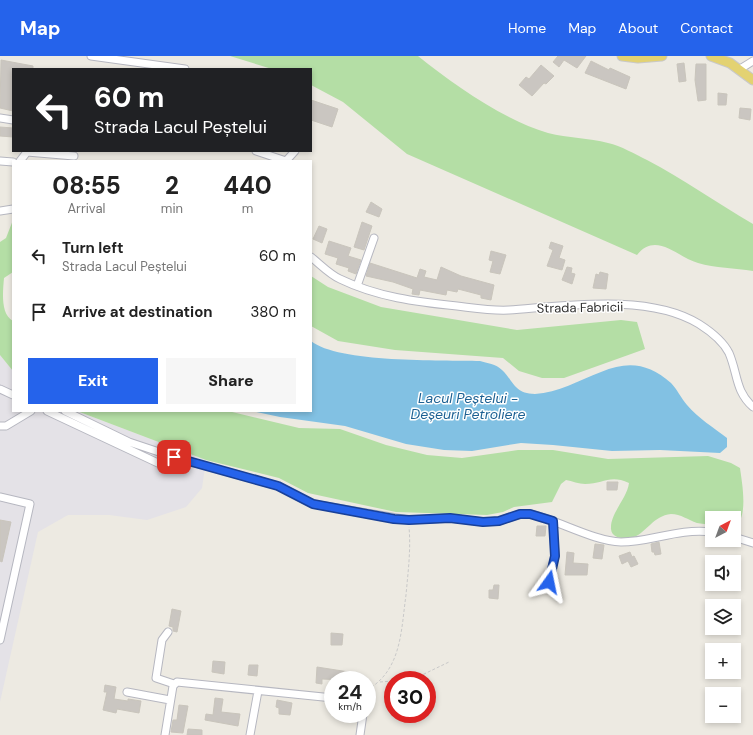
<!DOCTYPE html>
<html lang="en">
<head>
<meta charset="utf-8">
<style>
  :root { --surface:#fff; --page:#f6f6f6; --text:#222; --muted:#767676; --accent:#2563eb }
  body { margin:0; font-family:"DM Sans",sans-serif; background:var(--page); color:var(--text); height:100vh; display:flex; flex-direction:column; font-size:15px; white-space:nowrap }
  * { box-sizing:border-box; margin:0 }
  p { font-size:13px; color:var(--muted) }
  .icon { flex:none; width:22px; height:22px; fill:none; stroke:currentColor; stroke-width:2; stroke-linecap:round; stroke-linejoin:round }
  .map { position:relative; flex:1; overflow:hidden }
  .side { position:absolute; left:12px; top:104px; width:300px; height:252px; display:flex; flex-direction:column; background:var(--surface); border-radius:0px; box-shadow:0 2px 6px #0003 }
  .side>* { flex:none }
  .guide { position:absolute; left:12px; top:12px; width:300px; height:84px; border-radius:0px; box-shadow:0 2px 6px #0003; background:#202124; color:#fff; overflow:hidden }
  .needle { width:26px; rotate:41deg }
  .tools { position:absolute; left:705px; top:455px; display:grid; gap:8px }
  .tools a { display:grid; place-items:center; width:36px; height:36px; border-radius:0px; background:var(--surface); box-shadow:0 2px 6px #0003; font-size:20px }
  .speed { position:absolute; left:324px; top:615px; display:flex; gap:8px; font-size:20px; font-weight:700; text-align:center }
  .speed>* { display:grid; place-content:center; width:52px; height:52px; border-radius:50%; background:var(--surface); box-shadow:0 2px 6px #0003; line-height:1 }
  .speed small { font-size:10px; font-weight:400 }
  .speed .limit { border:6px solid #d22; background:#fff; color:#111 }
  .pin { position:absolute; display:grid; place-items:center; width:34px; height:34px; color:#fff; margin:-17px; border-radius:8px; box-shadow:0 2px 6px #0006 }
  .me { position:absolute; width:44px; margin:-22px; rotate:12deg; stroke-linejoin:round; filter:drop-shadow(0 0 3px #0008) }
  .turn { display:flex; align-items:center; gap:14px; height:84px; padding:0 16px; font-size:18px }
  .turn .icon { width:52px; height:52px; stroke-width:2.5 }
  .turn b { display:block; font-size:28px; line-height:34px }
  .eta { display:flex; justify-content:space-evenly; align-items:center; height:68px; text-align:center }
  .eta b { font-size:24px; font-weight:800; line-height:28px }
  .action { display:flex; gap:8px; margin-top:auto; padding:8px 16px }
  .action a { flex:1; height:46px; border-radius:0px; background:var(--accent); color:#fff; font-size:16px; font-weight:800; line-height:46px; text-align:center }
  .action a+a { background:var(--page); color:var(--text) }
  ul { padding:0; list-style:none }
  li { display:flex; align-items:center; gap:12px; height:56px; padding:0 16px }
  li div { flex:1 }
  li b { display:block; font-size:15px }
  li em { font-style:normal }
  header { display:flex; align-items:center; gap:24px; box-sizing:border-box; height:56px; padding:0 20px; background:var(--accent); color:#fff }
  header strong { font-size:19px }
  nav { display:flex; gap:22px; margin-inline-start:auto; font-size:14px }
  .map>svg:first-child { display:block }
  .industrial { fill:#e4e2e7 }
  .green { fill:#b4dea5 }
  .water { fill:#82c1e3 }
  .building { fill:#cac6c1; stroke:#c9c5bc }
  .lines { fill:none; stroke-linecap:round; stroke-linejoin:round }
  .minor-casing { stroke:#b6b7c0; stroke-width:9 }
  .major-casing { stroke:#c9c9c9; stroke-width:11 }
  .path { stroke:#c9c9c9; stroke-width:1; stroke-dasharray:3 2; stroke-linecap:butt }
  .minor { stroke:#fff; stroke-width:7 }
  .major { stroke:#e3d272; stroke-width:9 }
  .route-casing { stroke:#184099; stroke-width:10 }
  .route { stroke:#2563eb; stroke-width:7 }
  .labels { text-anchor:middle; stroke-width:3; stroke-linejoin:round; paint-order:stroke }
  .street-label { font-size:13px; fill:#2e2e2e; stroke:#fff }
  .water-label { font-size:14px; font-style:italic; fill:#1d6193; stroke:#fff }
</style>
</head>
<body>
<header>
<strong>Map</strong>
<nav><a>Home</a><a>Map</a><a>About</a><a>Contact</a></nav>
</header>
<div class="map">
<svg width="753" height="679" viewBox="0 0 753 679">
  <rect width="100%" height="100%" fill="#edeae2"/>
  <!-- industrial -->
  <path class="industrial" d="M0 299 13 315V355H77L206 404 202 432 186 451 147 464 109 459H68L38 476 0 646Z"/>
  <!-- green -->
  <path class="green" d="M230 0H418C454 29 504 64 548 77 568 82 589 82 608 87 621 90 635 98 647 104 683 123 717 147 753 168V215C735 212 715 212 698 207 677 201 656 175 637 199L407 98 343 46 311 29V13H272Z
    M13 164V216L4 222C3 235 0 258 13 265V315L0 299V186L6 182Z
    M311 220 328 231 381 251 517 274 621 264 637 266 645 293 564 322H542L519 315 503 302 395 294 338 285 311 270Z
    M77 355H228L299 372 340 373 386 389 427 399 462 402 518 394H553L608 403 708 400 731 407 740 412C742 427 749 463 734 471V462H712V469C707 468 701 468 697 467 688 464 681 458 671 458 653 460 647 476 634 481 627 483 612 484 611 473 610 457 627 443 629 427 610 418 603 428 585 428 579 428 572 425 566 424L561 428 552 446 514 451 503 456 487 459 396 456 368 450 308 437 279 422 206 404Z"/>
  <!-- water -->
  <path class="water" d="M311 285C338 307 442 304 480 305 487 307 496 308 502 314 513 324 514 338 535 338 558 337 579 324 601 316 628 305 648 307 671 327 677 333 681 342 687 349 698 362 714 372 727 382V391L720 397 660 394 612 395 553 389 521 387 472 395 444 394 406 388 345 370 280 361 251 355H311Z"/>
  <!-- building -->
  <path class="building" d="M558 0H586L577 12 564 4 559 11 553 6Z
    M1 4 33 10V13H13V55L0 52Z
    M591 5 609 14 610 12 630 21 626 33 585 17Z
    M684 7 686 25 679 26 677 8Z
    M696 8H706V44L698 45 695 24Z
    M541 9 554 20 546 28 544 27 532 40 519 29 526 21 529 23Z
    M718 37 727 38 726 49H718Z
    M311 44 338 53 332 71 311 64Z
    M740 52 751 53 750 64 739 62Z
    M0 71 13 72V81L0 80Z
    M371 146 382 153 379 161 366 156Z
    M362 166 372 170 364 194 354 191Z
    M319 170 327 173 322 187 313 183Z
    M329 185 351 192 348 200 361 204 356 218 348 215 349 212 336 208 338 202 325 198Z
    M551 186 563 190 559 202 565 204 562 214 547 210 553 194 549 192Z
    M491 195 506 199 500 218 490 216 493 205 489 204Z
    M370 207 417 222 420 213 426 215 424 221 437 224 441 211 461 220 494 229 491 244 481 242V239L458 233 457 236 447 234 446 239 420 234 419 239 412 238 413 233 393 226 366 220Z
    M567 211 572 212 571 217 575 218 572 228 562 224Z
    M600 216 608 218 606 233 593 232 596 218 599 219Z
    M607 426H618L617 434H607Z
    M0 464 11 466 2 506 0 505Z
    M537 470H546L545 480H536Z
    M659 486 661 498 655 499 654 496H652L651 488Z
    M595 488 604 489 602 503 593 502Z
    M567 496 574 497 573 507 588 508 587 519H565Z
    M630 496 632 501 634 500 638 508 631 511 628 505 622 508 619 500Z
    M494 529H499L498 543 489 542V534H493Z
    M172 553 181 555 177 576 173 575V571L169 570Z
    M331 577 343 578 342 589H331Z
    M213 605 225 606 224 618 212 616Z
    M249 609H258L257 620 248 619Z
    M317 611 349 616 348 624 322 623V628L316 627Z
    M105 629 116 631 114 643 128 645V643L141 645 139 657 117 653 116 657 103 654 107 636H104Z
    M215 642 223 643 221 656 240 658 238 670 205 664 206 658 213 659Z
    M277 644 292 647 290 659 279 658V652L276 651Z
    M179 649 188 650 183 677 171 676 173 664H177Z
    M188 673 202 674V679H187Z"/>
  <g class="lines">
    <defs>
      <path id="minor" d="M91 0 185 13
        M740 13 753 5
        M0 62 13 64
        M256 95 286 105 295 95
        M0 105 13 106
        M20 105 27 96 74 100
        M0 155 13 153
        M311 201C320 208 329 218 340 223 377 241 417 246 457 250 474 252 492 255 509 254 565 250 649 237 699 268 710 275 723 285 729 297 738 318 735 335 753 351
        M357 230 374 182
        M0 333 13 339
        M47 355 160 408
        M65 355 129 386 174 401 278 430 313 448 409 464 450 462 483 466 499 465 520 458H530C558 464 593 485 621 486 652 486 677 472 712 476
        M0 370H6L31 355
        M0 441 30 448 0 584
        M734 481 753 487
        M549 526 555 500 553 465
        M168 576 162 584 156 622 174 628
        M127 636 170 644
        M165 679 173 630 177 626 333 642
        M250 679 258 635
        M360 679 363 658"/>
      <path id="major" d="M622 0 638 2 662 0
        M711 0 730 7 753 24"/>
    </defs>
    <!-- minor casing -->
    <use href="#minor" class="minor-casing"/>
    <!-- major casing -->
    <use href="#major" class="major-casing"/>
    <!-- path -->
    <path class="path" d="M399 624 422 619 449 606
      M380 626 393 625
      M367 634C402 614 401 574 406 539 408 516 411 494 409 471"/>
    <!-- minor -->
    <use href="#minor" class="minor"/>
    <!-- major -->
    <use href="#major" class="major"/>
  </g>
  <g class="lines">
    <defs>
      <path id="route" d="M174 401 278 430 313 448 394 463 409 464 450 462 483 466 499 465 520 458H530L553 465 555 500 549 526"/>
    </defs>
    <!-- route casing -->
    <use href="#route" class="route-casing"/>
    <!-- route -->
    <use href="#route" class="route"/>
  </g>
  <g class="labels">
    <!-- street labels -->
    <g class="street-label">
      <text transform="translate(580 251) rotate(-1)" y="5">Strada Fabricii</text>
    </g>
    <!-- water labels -->
    <g class="water-label">
      <text x="468" y="347">Lacul Peștelui -<tspan x="468" dy="16">Deșeuri Petroliere</tspan></text>
    </g>
  </g>
</svg>
<div class="tools">
<a><svg class="needle" viewBox="-14 -14 28 28"><path d="M0-13l5 13h-10z" fill="#e53935"/><path d="M0 13l5-13h-10z" fill="#767676"/></svg></a>
<a><svg class="icon" aria-label="sound" viewBox="0 0 24 24"><path d="M4 9h4l5-4v14l-5-4H4zM17 9q2 3 0 6"/></svg></a>
<a><svg class="icon" aria-label="layers" viewBox="0 0 24 24"><path d="M12 4l9 5-9 5-9-5zM3 14l9 5 9-5"/></svg></a>
<a>+</a>
<a>−</a>
</div>
<div class="speed"><div>24<small>km/h</small></div><div class="limit">30</div></div>
<div class="pin" style="left:174px;top:401px;background:#d93025"><svg class="icon" aria-label="arrive" viewBox="0 0 24 24"><path d="M6 21V4h12l-3 4 3 4H6"/></svg></div>
<svg class="me" style="left:549px;top:526px" viewBox="-20 -20 40 40"><path d="M0-17L14 15 0 8-14 15z" fill="#2563eb" stroke="#fff" stroke-width="4"/></svg>
<div class="guide">
<div class="turn"><svg class="icon" aria-label="left" viewBox="0 0 24 24"><path d="M17 20v-9H6M10 6l-5 5 5 5"/></svg><div><b>60 m</b>Strada Lacul Peștelui</div></div>
</div>
<section class="side">
<div class="eta">
<div><b>08:55</b><p>Arrival</p></div>
<div><b>2</b><p>min</p></div>
<div><b>440</b><p>m</p></div>
</div>
<ul>
<li><svg class="icon" aria-label="left" viewBox="0 0 24 24"><path d="M17 20v-9H6M10 6l-5 5 5 5"/></svg><div><b>Turn left</b><p>Strada Lacul Peștelui</p></div><em>60 m</em></li>
<li><svg class="icon" aria-label="arrive" viewBox="0 0 24 24"><path d="M6 21V4h12l-3 4 3 4H6"/></svg><div><b>Arrive at destination</b></div><em>380 m</em></li>
</ul>
<div class="action"><a>Exit</a><a>Share</a></div>
</section>
</div>
</body>
</html>
